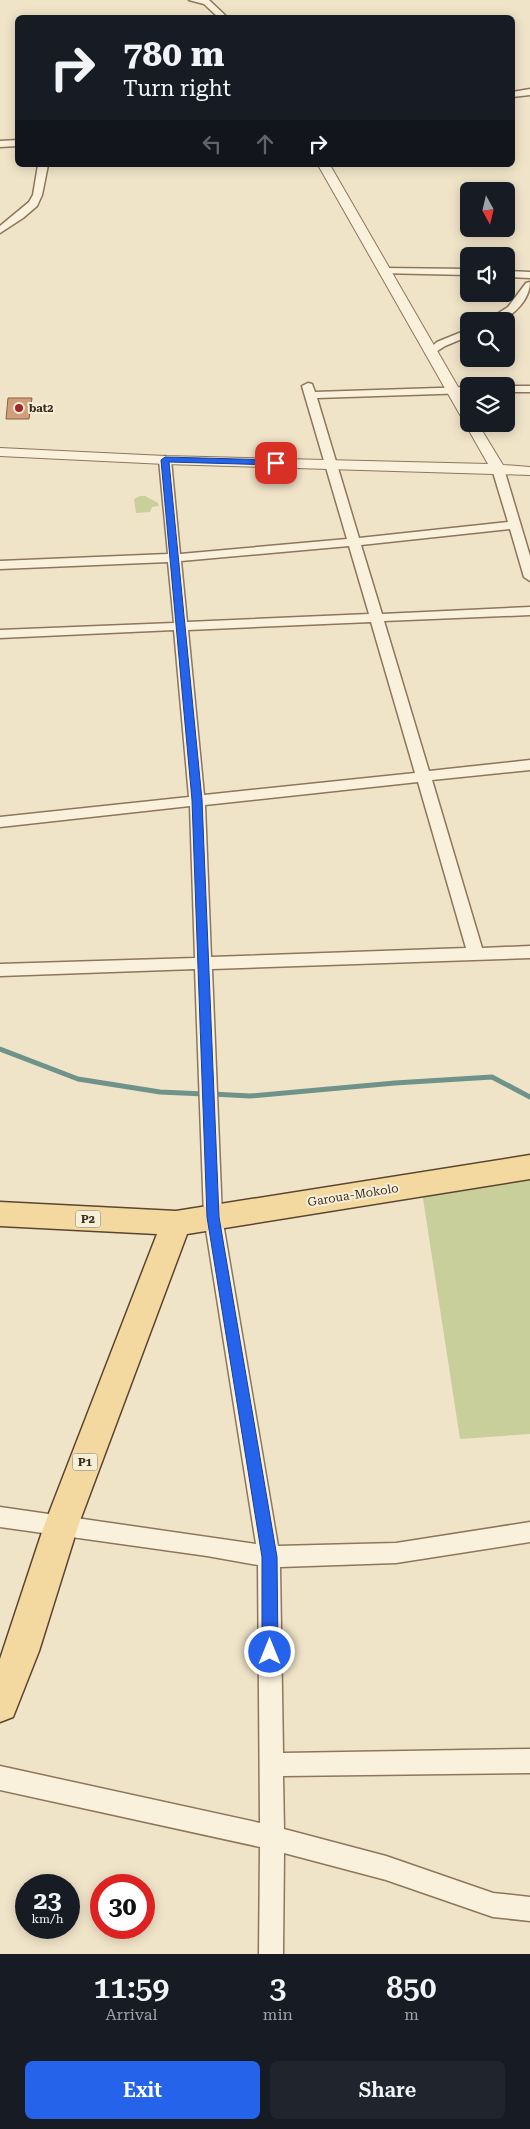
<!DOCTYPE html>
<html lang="en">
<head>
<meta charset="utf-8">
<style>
  :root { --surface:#171b24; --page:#20242c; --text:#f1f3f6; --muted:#9ea1a6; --accent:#2563eb }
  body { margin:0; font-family:"Roboto Serif",serif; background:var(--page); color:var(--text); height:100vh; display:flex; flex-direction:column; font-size:19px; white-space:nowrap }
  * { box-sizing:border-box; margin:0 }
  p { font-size:16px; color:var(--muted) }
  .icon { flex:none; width:28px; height:28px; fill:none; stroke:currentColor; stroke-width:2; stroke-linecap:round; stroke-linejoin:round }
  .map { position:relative; height:1954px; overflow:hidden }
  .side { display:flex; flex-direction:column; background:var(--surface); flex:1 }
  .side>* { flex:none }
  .banner { position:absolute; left:15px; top:15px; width:500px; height:152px; border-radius:8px; box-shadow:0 2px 12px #0003; background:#171b24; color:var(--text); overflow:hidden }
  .needle { width:32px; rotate:172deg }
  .controls { position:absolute; left:460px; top:182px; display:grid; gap:10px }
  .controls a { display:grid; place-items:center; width:55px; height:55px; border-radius:8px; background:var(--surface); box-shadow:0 2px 12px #0003; font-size:25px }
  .speed { position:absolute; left:15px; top:1874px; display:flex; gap:10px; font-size:25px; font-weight:700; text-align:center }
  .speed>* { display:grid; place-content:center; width:65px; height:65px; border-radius:50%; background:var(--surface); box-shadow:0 2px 12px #0003; line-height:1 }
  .speed small { font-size:12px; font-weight:400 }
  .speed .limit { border:8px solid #d22; background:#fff; color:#111 }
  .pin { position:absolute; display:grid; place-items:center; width:42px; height:42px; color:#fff; margin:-21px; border-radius:10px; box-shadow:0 2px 8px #0006 }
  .me { position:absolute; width:55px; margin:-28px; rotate:0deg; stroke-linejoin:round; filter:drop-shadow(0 0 4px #0008) }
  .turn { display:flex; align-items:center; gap:18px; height:105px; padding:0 25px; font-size:22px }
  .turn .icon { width:65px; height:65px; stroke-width:2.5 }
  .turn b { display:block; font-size:35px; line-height:42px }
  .lanes { display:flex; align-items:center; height:48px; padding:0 25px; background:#0003; justify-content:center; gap:25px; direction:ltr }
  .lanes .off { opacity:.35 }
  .eta { display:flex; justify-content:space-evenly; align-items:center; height:85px; text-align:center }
  .eta b { font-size:30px; font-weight:600; line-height:35px }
  .cta { display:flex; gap:10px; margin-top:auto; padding:10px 25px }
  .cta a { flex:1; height:58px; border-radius:8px; background:var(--accent); color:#fff; font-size:20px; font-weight:600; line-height:58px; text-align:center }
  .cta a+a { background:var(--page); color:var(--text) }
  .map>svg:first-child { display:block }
  .green { fill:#c9cf9b }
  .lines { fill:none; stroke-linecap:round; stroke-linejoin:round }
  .stream { stroke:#6f938a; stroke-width:5 }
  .building { fill:#cf9f7d; stroke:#8d5f41 }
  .minor-casing { stroke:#8d765c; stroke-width:3 }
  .tertiary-casing { stroke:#8d765c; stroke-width:2 }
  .primary-casing { stroke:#5b4430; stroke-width:3 }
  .minor { fill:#faf1dc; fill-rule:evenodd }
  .tertiary { fill:#faf1dc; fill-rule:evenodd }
  .primary { fill:#f3d9a0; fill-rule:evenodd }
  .route { fill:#2563eb; stroke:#184099 }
  .poi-dot { fill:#9e2a2b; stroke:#f7eed8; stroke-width:2 }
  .labels { text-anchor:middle; stroke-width:4; stroke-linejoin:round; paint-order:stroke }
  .far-poi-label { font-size:11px; font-weight:bold; fill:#3d2e20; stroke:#f7eed8; text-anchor:start }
  .shield { fill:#f7eed8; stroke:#756857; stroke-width:1 }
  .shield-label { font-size:11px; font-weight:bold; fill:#3d2e20 }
  .street-label { font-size:12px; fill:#3d2e20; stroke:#f7eed8 }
</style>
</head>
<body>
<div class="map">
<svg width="530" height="1954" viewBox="0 0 530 1954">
  <rect width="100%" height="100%" fill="#f0e4c8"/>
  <!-- green -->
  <path class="green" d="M140 496H145L158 503 159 506 152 507 150 512 136 513 134 499Z
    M530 1174V1434L460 1439 422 1192Z"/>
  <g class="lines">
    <!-- stream -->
    <path class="stream" d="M0 1049 78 1079 160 1092 204 1094
      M212 1094 250 1096 395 1083 492 1077 530 1097"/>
  </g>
  <!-- building -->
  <path class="building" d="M8 398H32L29 419H6Z"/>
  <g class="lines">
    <defs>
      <path id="minor" d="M189 0H209L228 18H219L204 4Z
        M530 89V95L512 97V92Z
        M18 140V146L0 147V141Z
        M38 165H48L42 195 37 206 23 218 0 233V226L29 202 33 195Z
        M384 268 469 269V275L380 273V269Z
        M506 271 530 272V278L506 277Z
        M530 282C530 298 515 316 498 321 495 322 490 321 486 321L508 307 526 283Z
        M469 329V336L445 346 431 355 426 352 437 342Z
        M308 383 312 384 315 392 469 387V393L317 398 359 538 508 522 492 469 498 465 504 469 530 556V581L524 577 510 529 361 545 382 614 530 607V615L384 621 429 771 530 760V770L432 780 482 948 530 946V958L212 969 222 1217 278 1546 396 1543 530 1522V1542L396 1563 280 1567 283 1753 530 1749V1773L283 1776 284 1829 386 1856 493 1893 530 1897V1921L493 1917 386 1880 284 1853 283 1954H259L260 1847 0 1790V1766L260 1823 258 1565 207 1556 0 1527V1507L256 1544 204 1217 195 969 0 976V964L195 958 190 806 0 827V817L189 797 174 630 0 638V630L174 623 168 562 0 569V561L168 554 159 460 165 456 171 460 180 554 347 539 302 386ZM349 546 369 614 187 622 181 561ZM371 622 415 773 204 795 188 630ZM418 782 466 948 211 957 205 805Z
        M504 386H530V392H506V386Z"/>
      <path id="tertiary" d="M318 165H330L469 406V424H478L503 465 530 467V475L165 464 0 456V448L165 456 488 464Z"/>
      <path id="primary" d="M530 1155V1179L187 1234 78 1526 39 1651 13 1717 0 1722V1659L44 1526 157 1234 0 1226V1202L176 1211Z"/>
    </defs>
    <!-- minor casing -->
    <use href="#minor" class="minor-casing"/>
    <!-- tertiary casing -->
    <use href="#tertiary" class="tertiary-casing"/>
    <!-- primary casing -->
    <use href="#primary" class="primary-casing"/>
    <!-- minor -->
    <use href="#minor" class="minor"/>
    <!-- tertiary -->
    <use href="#tertiary" class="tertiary"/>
    <!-- primary -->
    <use href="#primary" class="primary"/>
  </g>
  <!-- route -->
  <path class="route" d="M165 457 276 460 280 463 276 465 169 462 202 800 219 1217 277 1557 278 1652 275 1657 270 1660 264 1657 262 1652V1557L207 1217 192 800 161 460Z"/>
  <!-- markers -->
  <circle class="poi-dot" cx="19" cy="408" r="5"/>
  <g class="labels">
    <!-- far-poi labels -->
    <g class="far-poi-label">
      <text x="29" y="412">bat2</text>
    </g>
    <!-- shield labels -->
    <g class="shield">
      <rect x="75.5" y="1210.5" width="25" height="17" rx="4"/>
      <rect x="72.5" y="1453.5" width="25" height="17" rx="4"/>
    </g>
    <g class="shield-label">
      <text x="88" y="1223">P2</text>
      <text x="85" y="1466">P1</text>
    </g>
    <!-- street labels -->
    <g class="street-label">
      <text transform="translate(353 1195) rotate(-9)" y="4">Garoua-Mokolo</text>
    </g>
  </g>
</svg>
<div class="controls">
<a><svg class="needle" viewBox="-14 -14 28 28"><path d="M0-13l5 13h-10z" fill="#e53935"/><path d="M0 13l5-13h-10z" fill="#9ea1a6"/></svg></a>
<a><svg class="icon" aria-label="sound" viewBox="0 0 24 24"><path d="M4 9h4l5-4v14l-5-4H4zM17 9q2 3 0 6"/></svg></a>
<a><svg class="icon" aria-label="search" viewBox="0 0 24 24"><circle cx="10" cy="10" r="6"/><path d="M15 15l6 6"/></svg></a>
<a><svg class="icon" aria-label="layers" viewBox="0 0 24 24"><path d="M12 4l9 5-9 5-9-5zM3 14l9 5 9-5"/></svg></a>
</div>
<div class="speed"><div>23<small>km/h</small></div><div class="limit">30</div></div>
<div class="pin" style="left:276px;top:463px;background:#d93025"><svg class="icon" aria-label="arrive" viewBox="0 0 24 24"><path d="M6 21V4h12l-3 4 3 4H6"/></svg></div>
<svg class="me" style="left:270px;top:1652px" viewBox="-20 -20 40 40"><circle r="17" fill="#2563eb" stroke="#fff" stroke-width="3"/><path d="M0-11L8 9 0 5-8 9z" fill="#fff"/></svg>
<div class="banner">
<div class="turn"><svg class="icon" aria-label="right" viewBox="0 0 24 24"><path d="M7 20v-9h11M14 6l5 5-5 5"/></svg><div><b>780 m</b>Turn right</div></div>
<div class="lanes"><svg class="icon off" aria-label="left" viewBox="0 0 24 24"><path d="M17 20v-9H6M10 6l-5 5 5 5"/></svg><svg class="icon off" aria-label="ahead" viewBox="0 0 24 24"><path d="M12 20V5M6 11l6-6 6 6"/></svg><svg class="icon" aria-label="right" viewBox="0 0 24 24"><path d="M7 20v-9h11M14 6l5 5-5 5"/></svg></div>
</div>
</div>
<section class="side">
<div class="eta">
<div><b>11:59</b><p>Arrival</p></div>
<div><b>3</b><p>min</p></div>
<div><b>850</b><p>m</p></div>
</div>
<div class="cta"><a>Exit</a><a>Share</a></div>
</section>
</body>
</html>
